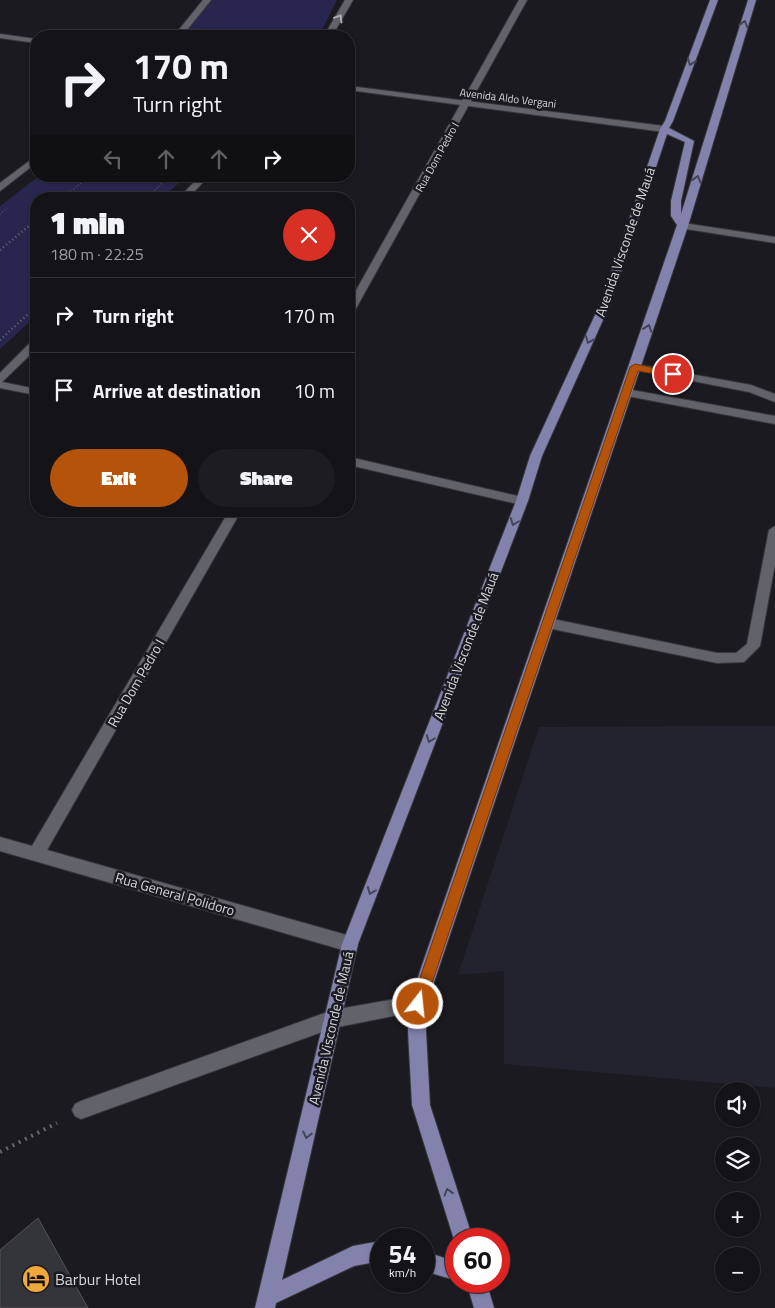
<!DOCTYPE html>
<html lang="en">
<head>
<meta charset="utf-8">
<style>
  :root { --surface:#141418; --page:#1d1d21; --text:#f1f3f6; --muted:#9d9ea2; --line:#333337; --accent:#b45309 }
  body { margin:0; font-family:"Titillium Web",sans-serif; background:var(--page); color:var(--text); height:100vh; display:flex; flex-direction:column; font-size:19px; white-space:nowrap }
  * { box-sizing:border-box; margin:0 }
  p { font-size:16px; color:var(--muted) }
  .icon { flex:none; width:28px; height:28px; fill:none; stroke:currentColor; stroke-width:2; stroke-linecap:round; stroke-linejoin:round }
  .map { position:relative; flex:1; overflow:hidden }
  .drawer { position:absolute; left:30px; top:192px; width:325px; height:325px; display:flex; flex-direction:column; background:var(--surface); border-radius:20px; box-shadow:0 1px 4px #0004,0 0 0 1px var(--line) }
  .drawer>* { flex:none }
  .top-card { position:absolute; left:30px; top:30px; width:325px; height:152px; border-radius:20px; box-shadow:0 1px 4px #0004,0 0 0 1px var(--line); background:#141418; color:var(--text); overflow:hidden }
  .fabs { position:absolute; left:715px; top:1082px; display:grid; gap:10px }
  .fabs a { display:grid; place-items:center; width:45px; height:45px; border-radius:50%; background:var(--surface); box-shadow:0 1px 4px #0004,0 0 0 1px var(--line); font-size:25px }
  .speed { position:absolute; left:370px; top:1228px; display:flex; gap:10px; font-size:25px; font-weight:700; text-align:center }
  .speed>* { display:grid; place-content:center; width:65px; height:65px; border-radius:50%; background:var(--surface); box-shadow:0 1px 4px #0004,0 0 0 1px var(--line); line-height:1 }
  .speed small { font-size:12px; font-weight:400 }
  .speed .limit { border:8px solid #d22; background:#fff; color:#111 }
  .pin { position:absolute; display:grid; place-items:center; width:42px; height:42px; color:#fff; margin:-21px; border:2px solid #fff; border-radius:50%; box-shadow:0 1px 5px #0007 }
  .me { position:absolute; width:55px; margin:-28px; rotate:16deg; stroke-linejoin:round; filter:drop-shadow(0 0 4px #0008) }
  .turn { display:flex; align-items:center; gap:18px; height:105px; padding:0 20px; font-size:22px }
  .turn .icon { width:65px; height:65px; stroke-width:2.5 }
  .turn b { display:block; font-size:35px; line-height:42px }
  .lanes { display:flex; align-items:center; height:48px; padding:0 20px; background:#0003; justify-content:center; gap:25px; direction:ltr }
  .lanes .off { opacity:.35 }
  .round { display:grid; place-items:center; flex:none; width:52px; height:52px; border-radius:26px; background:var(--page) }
  .head { display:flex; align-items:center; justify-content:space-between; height:85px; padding:0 20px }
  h1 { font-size:30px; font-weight:800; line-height:38px }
  .primary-button { display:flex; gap:10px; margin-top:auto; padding:10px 20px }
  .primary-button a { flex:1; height:58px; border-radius:30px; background:var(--accent); color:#fff; font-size:20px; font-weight:800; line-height:58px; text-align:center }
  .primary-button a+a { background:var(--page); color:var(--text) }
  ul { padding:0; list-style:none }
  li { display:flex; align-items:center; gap:15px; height:75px; padding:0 20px; border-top:1px solid var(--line) }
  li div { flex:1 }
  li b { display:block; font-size:19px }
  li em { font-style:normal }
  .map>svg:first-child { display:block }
  .built { fill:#23232e }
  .green { fill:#28264e }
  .building { fill:#34343b; stroke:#525259 }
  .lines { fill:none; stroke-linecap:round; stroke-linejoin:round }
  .service-casing { stroke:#37373c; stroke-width:2 }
  .minor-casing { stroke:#37373c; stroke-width:2 }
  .secondary-casing { stroke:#37373c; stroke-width:2 }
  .primary-casing { stroke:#37373c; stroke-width:2 }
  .path-far2 { stroke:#65656a; stroke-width:2; stroke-dasharray:0.5 2.5; stroke-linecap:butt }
  .path-far1 { stroke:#65656a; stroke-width:2.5; stroke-dasharray:1 3; stroke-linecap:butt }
  .path { stroke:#65656a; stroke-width:4; stroke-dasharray:2 5; stroke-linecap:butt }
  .service { fill:#62626a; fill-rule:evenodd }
  .minor { fill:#62626a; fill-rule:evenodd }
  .secondary { fill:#62626a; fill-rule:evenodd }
  .primary { fill:#8382ad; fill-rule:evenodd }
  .oneway { stroke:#adadb3 }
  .oneway2 { stroke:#444458 }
  .route { fill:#b45309; stroke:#753606 }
  .labels { text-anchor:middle; stroke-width:5; stroke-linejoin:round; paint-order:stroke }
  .far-street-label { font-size:11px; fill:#d5d6da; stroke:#1a1a20 }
  .street-label { font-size:14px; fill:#d5d6da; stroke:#1a1a20 }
  .near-poi-label { font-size:16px; fill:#d5d6da; stroke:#1a1a20; text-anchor:start }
</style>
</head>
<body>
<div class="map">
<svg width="775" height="1308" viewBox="0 0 775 1308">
  <rect width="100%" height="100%" fill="#1a1a20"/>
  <!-- built -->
  <path class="built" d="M775 726V1088L504 1064V971L458 975 539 727Z"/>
  <!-- green -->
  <path class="green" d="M205 0H337L319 36H180Z
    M39 176H186L162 199H36V316L0 349V206Z"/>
  <!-- building -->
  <path class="building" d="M38 1218 88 1308H0V1250Z"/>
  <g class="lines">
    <defs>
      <path id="service" d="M635 364 751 385 775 394V402L749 392 631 369 630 367Z
        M626 389 775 416V424L622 395 620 393Z
        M775 526V564L760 646 744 662 717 663 548 628 543 627 541 623 543 619 548 618 717 653H736L747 644 769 530Z
        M418 995 424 997 427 1003 424 1009 418 1011 333 1028 81 1119 75 1116 72 1110 75 1104 81 1101 333 1010Z"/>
      <path id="minor" d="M203 0H211L182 36H174Z
        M345 0H353L332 36H324Z
        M519 0H527L354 312 349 315V303Z
        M200 176H209L187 199H178Z
        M683 223 775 237V243L680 228V224Z
        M36 340V349L2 382 36 389V395L0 388V373L32 341Z
        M349 457 522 497 528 501 522 505 349 465Z
        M229 511H241L47 850 350 936 356 938 358 944 356 950 350 952 0 851V837L32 846Z"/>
      <path id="secondary" d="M0 34 36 39V43L0 38Z
        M349 86 664 126 668 129 664 132 349 90Z
        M36 156V163L0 191V183Z"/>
      <path id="primary" d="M710 0H718L673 121 669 128 694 141 681 201V214L748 0H756L688 226 427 1003 426 1031 430 1105 473 1239H456V1246L412 1105 408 1031 409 1003 677 225 671 216V201L685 142 667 134 611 302 542 456 528 501 358 944 282 1280 353 1246 381 1241V1261L354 1266 276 1303 275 1308H255L342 944 516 501 530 456 601 302 660 129 665 121Z
        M424 1251 456 1262 458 1281 424 1271Z
        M466 1281H486L494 1308H474Z"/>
    </defs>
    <!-- service casing -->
    <use href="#service" class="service-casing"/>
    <!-- minor casing -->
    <use href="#minor" class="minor-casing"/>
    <!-- secondary casing -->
    <use href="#secondary" class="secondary-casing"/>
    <!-- primary casing -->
    <use href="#primary" class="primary-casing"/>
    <!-- path-far2 -->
    <path class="path-far2" d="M62 199 89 176
      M146 199 169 176
      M0 214 7 208"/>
    <!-- path-far1 -->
    <path class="path-far1" d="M0 250 36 220
      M0 340 36 307"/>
    <!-- path -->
    <path class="path" d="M0 1152 57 1123"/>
    <!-- service -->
    <use href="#service" class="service"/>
    <!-- minor -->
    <use href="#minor" class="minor"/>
    <!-- secondary -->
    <use href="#secondary" class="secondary"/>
    <!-- primary -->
    <use href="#primary" class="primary"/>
  </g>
  <!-- one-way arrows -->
  <defs><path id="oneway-chevron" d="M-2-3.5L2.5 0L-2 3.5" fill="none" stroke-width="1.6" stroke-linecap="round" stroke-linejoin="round" transform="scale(1.25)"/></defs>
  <use class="oneway" href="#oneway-chevron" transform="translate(339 18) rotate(-59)"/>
  <g class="oneway2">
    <use href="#oneway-chevron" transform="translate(744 24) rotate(-73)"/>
    <use href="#oneway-chevron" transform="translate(691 62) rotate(110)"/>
    <use href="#oneway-chevron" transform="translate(697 179) rotate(-73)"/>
    <use href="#oneway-chevron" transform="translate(648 328) rotate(-71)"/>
    <use href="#oneway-chevron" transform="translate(589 340) rotate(114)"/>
    <use href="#oneway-chevron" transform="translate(514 522) rotate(111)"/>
    <use href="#oneway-chevron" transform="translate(430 739) rotate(111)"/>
    <use href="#oneway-chevron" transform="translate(371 891) rotate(111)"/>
    <use href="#oneway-chevron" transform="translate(307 1135) rotate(103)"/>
    <use href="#oneway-chevron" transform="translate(448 1192) rotate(-107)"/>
  </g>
  <!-- route -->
  <path class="route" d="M635 364 673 372 678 374 673 377 638 371 425 1004 423 1008 418 1010 413 1008 411 1004 630 367Z"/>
  <!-- icons -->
  <defs>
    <symbol id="hotel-disc" viewBox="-11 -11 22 22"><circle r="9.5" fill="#eea83c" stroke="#1a1a20"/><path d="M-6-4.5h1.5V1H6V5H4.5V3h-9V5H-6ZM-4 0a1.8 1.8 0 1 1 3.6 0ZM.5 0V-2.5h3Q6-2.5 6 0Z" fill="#111"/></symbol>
  </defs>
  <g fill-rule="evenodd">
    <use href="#hotel-disc" x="20" y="1263" width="32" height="32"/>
  </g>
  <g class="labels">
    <!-- far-street labels -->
    <g class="far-street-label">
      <text transform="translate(508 98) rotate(7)" y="4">Avenida Aldo Vergani</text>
      <text transform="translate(437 157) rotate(-61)" y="4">Rua Dom Pedro I</text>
    </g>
    <!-- street labels -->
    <g class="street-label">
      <text transform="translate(625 242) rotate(-71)" y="5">Avenida Visconde de Mauá</text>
      <text transform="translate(466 646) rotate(-69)" y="5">Avenida Visconde de Mauá</text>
      <text transform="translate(136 683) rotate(-60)" y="5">Rua Dom Pedro I</text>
      <text transform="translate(175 894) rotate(16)" y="5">Rua General Polidoro</text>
      <text transform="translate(331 1028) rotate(-77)" y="5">Avenida Visconde de Mauá</text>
    </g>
    <!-- near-poi labels -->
    <g class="near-poi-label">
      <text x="55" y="1285">Barbur Hotel</text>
    </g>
  </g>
</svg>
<div class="fabs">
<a><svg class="icon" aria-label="sound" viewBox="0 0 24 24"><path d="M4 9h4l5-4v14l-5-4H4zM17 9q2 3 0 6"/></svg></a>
<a><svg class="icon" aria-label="layers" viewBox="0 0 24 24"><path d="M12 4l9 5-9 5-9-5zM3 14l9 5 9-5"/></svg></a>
<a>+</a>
<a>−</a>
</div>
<div class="speed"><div>54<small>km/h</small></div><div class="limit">60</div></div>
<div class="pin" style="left:673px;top:374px;background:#d93025"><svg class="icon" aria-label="arrive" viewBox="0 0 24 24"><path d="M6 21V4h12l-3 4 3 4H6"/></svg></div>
<svg class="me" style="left:418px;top:1004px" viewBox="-20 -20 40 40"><circle r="17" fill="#b45309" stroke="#fff" stroke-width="3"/><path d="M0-11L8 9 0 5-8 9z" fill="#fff"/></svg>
<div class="top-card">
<div class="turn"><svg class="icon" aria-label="right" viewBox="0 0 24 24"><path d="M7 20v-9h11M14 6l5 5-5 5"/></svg><div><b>170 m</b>Turn right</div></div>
<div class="lanes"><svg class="icon off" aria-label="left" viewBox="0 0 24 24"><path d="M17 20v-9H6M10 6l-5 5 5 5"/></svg><svg class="icon off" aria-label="ahead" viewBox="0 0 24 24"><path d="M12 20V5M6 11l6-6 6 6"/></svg><svg class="icon off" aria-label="ahead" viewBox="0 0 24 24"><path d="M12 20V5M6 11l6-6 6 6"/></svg><svg class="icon" aria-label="right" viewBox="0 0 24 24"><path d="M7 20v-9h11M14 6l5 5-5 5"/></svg></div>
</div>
<section class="drawer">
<div class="head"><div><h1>1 min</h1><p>180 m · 22:25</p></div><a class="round" style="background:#d93025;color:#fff"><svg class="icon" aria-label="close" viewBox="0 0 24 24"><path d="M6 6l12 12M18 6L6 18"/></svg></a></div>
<ul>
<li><svg class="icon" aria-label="right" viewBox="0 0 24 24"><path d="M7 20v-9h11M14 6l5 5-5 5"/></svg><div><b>Turn right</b></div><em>170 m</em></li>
<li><svg class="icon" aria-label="arrive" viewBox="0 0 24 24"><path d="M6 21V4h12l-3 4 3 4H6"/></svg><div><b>Arrive at destination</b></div><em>10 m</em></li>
</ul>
<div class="primary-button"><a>Exit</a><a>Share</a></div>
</section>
</div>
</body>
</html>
